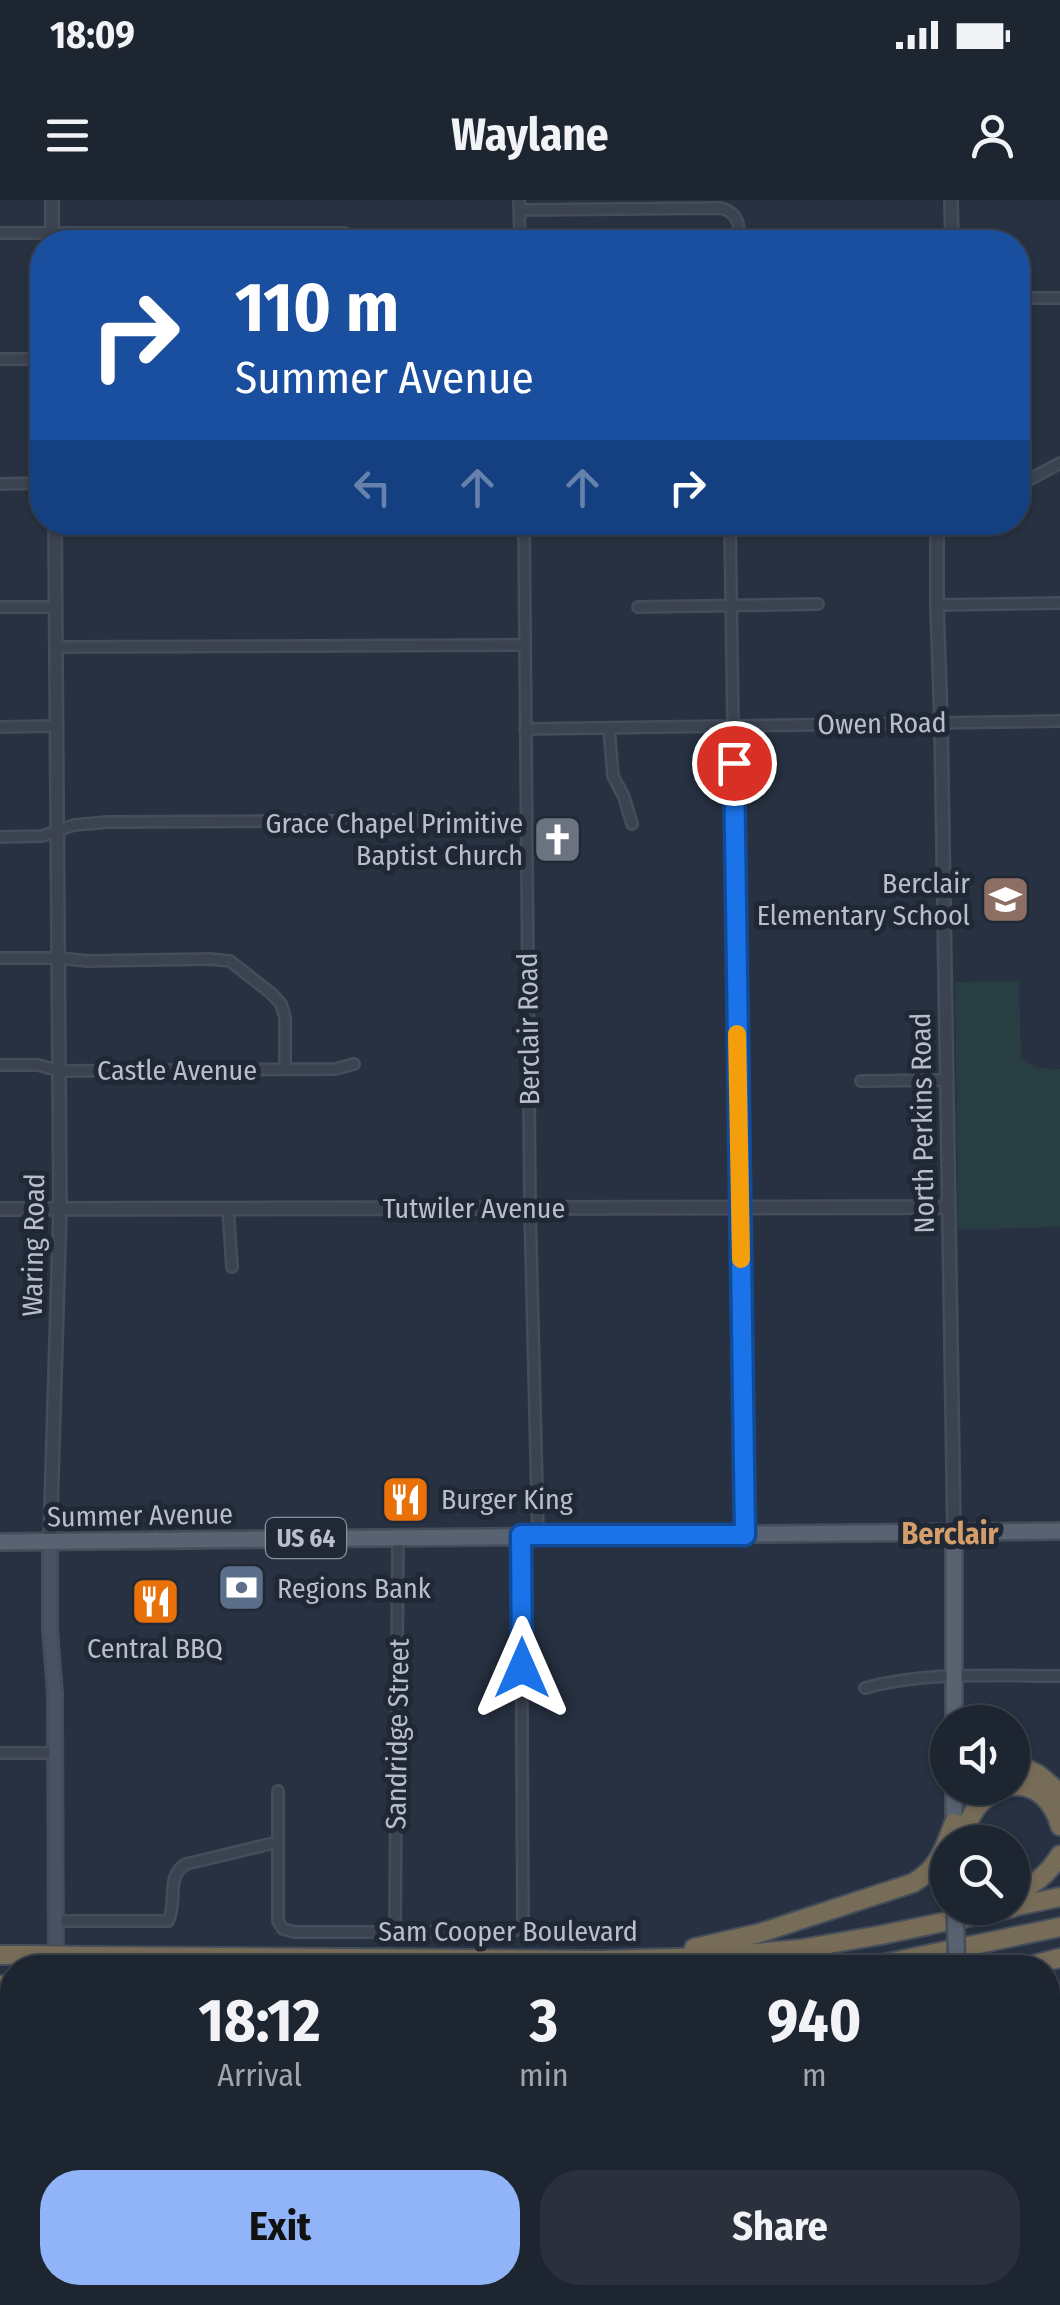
<!DOCTYPE html>
<html lang="en">
<head>
<meta charset="utf-8">
<style>
  :root { --surface:#1d2531; --page:#2a313d; --text:#f1f3f6; --muted:#a0a5ab; --line:#3b424d; --accent:#91b3f7 }
  body { margin:0; font-family:"Fira Sans Condensed",sans-serif; background:var(--page); color:var(--text); height:100vh; display:flex; flex-direction:column; font-size:38px; white-space:nowrap }
  * { box-sizing:border-box; margin:0 }
  p { font-size:32px; color:var(--muted) }
  .icon { flex:none; width:55px; height:55px; fill:none; stroke:currentColor; stroke-width:2; stroke-linecap:round; stroke-linejoin:round }
  .map { position:relative; flex:1; overflow:hidden }
  .side { position:absolute; left:0px; top:1755px; width:1060px; height:350px; display:flex; flex-direction:column; background:var(--surface); border-radius:40px 40px 0 0; box-shadow:0 2px 8px #0004,0 0 0 2px var(--line) }
  .side>* { flex:none }
  .top-card { position:absolute; left:30px; top:30px; width:1000px; height:305px; border-radius:40px; box-shadow:0 2px 8px #0004,0 0 0 2px var(--line); background:#1a4fa0; color:#fff; overflow:hidden }
  .controls { position:absolute; left:930px; top:1505px; display:grid; gap:20px }
  .controls a { display:grid; place-items:center; width:100px; height:100px; border-radius:50%; background:var(--surface); box-shadow:0 2px 8px #0004,0 0 0 2px var(--line); font-size:50px }
  .pin { position:absolute; display:grid; place-items:center; width:85px; height:85px; color:#fff; margin:-42px; border:5px solid #fff; border-radius:50%; box-shadow:0 2px 10px #0007 }
  .me { position:absolute; width:110px; margin:-55px; rotate:0deg; stroke-linejoin:round; filter:drop-shadow(0 0 8px #0008) }
  .turn { display:flex; align-items:center; gap:35px; height:210px; padding:0 40px; font-size:45px }
  .turn .icon { width:130px; height:130px; stroke-width:2.5 }
  .turn b { display:block; font-size:70px; line-height:85px }
  .lanes { display:flex; align-items:center; height:95px; padding:0 40px; background:#0003; justify-content:center; gap:50px; direction:ltr }
  .lanes .off { opacity:.35 }
  .eta { display:flex; justify-content:space-evenly; align-items:center; height:170px; text-align:center }
  .eta b { font-size:60px; font-weight:700; line-height:70px }
  .button { display:flex; gap:20px; margin-top:auto; padding:20px 40px }
  .button a { flex:1; height:115px; border-radius:40px; background:var(--accent); color:#111; font-size:40px; font-weight:700; line-height:115px; text-align:center }
  .button a+a { background:var(--page); color:var(--text) }
  .status { display:flex; justify-content:space-between; align-items:center; height:70px; padding:0 50px; background:var(--surface); direction:ltr }
  .status svg { height:28px; fill:currentColor }
  header { display:flex; justify-content:space-between; align-items:center; height:130px; padding:0 40px; background:var(--surface); font-size:45px; font-weight:700 }
  .map>svg:first-child { display:block }
  .green { fill:#293e42 }
  .lines { fill:none; stroke-linecap:round; stroke-linejoin:round }
  .minor-casing { stroke:#454c5a; stroke-width:14 }
  .tertiary-casing { stroke:#454c5a; stroke-width:16 }
  .secondary-casing { stroke:#454c5a; stroke-width:18 }
  .primary-casing { stroke:#454c5a; stroke-width:20 }
  .motorway-casing { stroke:#464e5b; stroke-width:22 }
  .minor { stroke:#3b4351; stroke-width:9 }
  .tertiary { stroke:#3b4351; stroke-width:11 }
  .secondary { stroke:#495264; stroke-width:12 }
  .primary { stroke:#596271; stroke-width:15 }
  .motorway { stroke:#776c58; stroke-width:18 }
  .primary-bridge-casing { stroke:#454c5a; stroke-width:20; stroke-linecap:butt }
  .motorway-bridge-casing { stroke:#464e5b; stroke-width:22; stroke-linecap:butt }
  .primary-bridge { stroke:#596271; stroke-width:15 }
  .motorway-bridge { stroke:#776c58; stroke-width:18 }
  .route-casing { stroke:#114b97; stroke-width:25 }
  .route { stroke:#1a73e8; stroke-width:18 }
  .slow { stroke:#f59e0b; stroke-width:18 }
  .labels { text-anchor:middle; stroke-width:10; stroke-linejoin:round; paint-order:stroke }
  .shield { fill:#202836; stroke:#8a919e; stroke-width:2.5 }
  .shield-label { font-size:25px; font-weight:bold; fill:#b8becb }
  .street-label { font-size:28px; fill:#b8becb; stroke:#202836 }
  .poi-label { font-size:28px; fill:#b8becb; stroke:#202836; text-anchor:end }
  .neighbourhood-label { font-size:30px; font-weight:bold; fill:#d49e6a; stroke:#202836 }
</style>
</head>
<body>
<div class="status"><b>18:09</b><svg viewBox="0 0 49 12"><path d="M0 12V9h3v3zM5 12V6h3v6zM10 12V3h3v9zM15 12V0h3v12zM26 1h20v11H26zM47 4h2v5h-2z"/></svg></div>
<header><svg class="icon" aria-label="menu" viewBox="0 0 24 24"><path d="M4 6h16M4 12h16M4 18h16"/></svg>Waylane<svg class="icon" aria-label="person" viewBox="0 0 24 24"><circle cx="12" cy="8" r="4"/><path d="M4 21q1-7 8-7t8 7"/></svg></header>
<div class="map">
<svg width="1060" height="2105" viewBox="0 0 1060 2105">
  <rect width="100%" height="100%" fill="#273141"/>
  <!-- green -->
  <path class="green" d="M1019 781 1021 856 1035 868 1060 869V1027L958 1030 955 782Z"/>
  <g class="lines">
    <defs>
      <path id="minor" d="M519 0 520 42
        M519 10 721 8C739 13 740 26 739 42
        M0 33H345L358 39 361 42
        M1018 98H1060
        M0 159H42
        M0 284 42 283
        M1018 286 1060 263
        M524 322 530 1007 538 1335
        M730 322 745 1335
        M937 405 1060 403
        M0 407H56
        M638 407 818 404
        M56 447 524 445
        M0 527 56 526
        M525 529 1060 521
        M609 529 613 576 624 597 632 624
        M0 637 42 636 74 625 108 622 525 620
        M0 758H59L87 761 210 759 230 761 272 794 281 804 285 817V869
        M0 865H38L60 871 335 869 354 864
        M861 881 947 880
        M228 1008 232 1067
        M865 1488C927 1471 996 1476 1060 1476
        M0 1553H55
        M278 1591V1721L283 1729 295 1732H509L523 1728 521 1335
        M56 1721H168C178 1701 165 1677 186 1664L278 1642
        M395 1731 398 1337
        M0 1838 12 1836
        M427 2105 499 2097 912 2092"/>
      <path id="tertiary" d="M52 0V42
        M951 0 952 42
        M937 322V405L941 522 954 1331
        M0 1009 948 1007
        M50 1341 60 1009 55 322
        M1048 1921H1060"/>
      <path id="secondary" d="M50 1341V1429L55 1494 56 1768
        M77 2092 79 2105"/>
      <path id="primary" d="M0 1342 1060 1331
        M954 1522V1331
        M954 1634V1588
        M956 2092V2105"/>
      <path id="motorway" d="M1012 1561 1039 1575 1060 1593
        M1012 1586C1038 1584 1054 1603 1060 1626
        M961 1642C970 1615 976 1600 1003 1588
        M1012 1696C1033 1685 1048 1675 1060 1655
        M1012 1707 1060 1697
        M694 1748 760 1733 913 1683C939 1668 944 1649 954 1623
        M0 1755H35
        M84 1756 599 1760 709 1757 800 1749 881 1735 1012 1708
        M863 1768 1060 1727
        M1021 1768 1060 1758
        M0 1785H12"/>
    </defs>
    <!-- minor casing -->
    <use href="#minor" class="minor-casing"/>
    <!-- tertiary casing -->
    <use href="#tertiary" class="tertiary-casing"/>
    <!-- secondary casing -->
    <use href="#secondary" class="secondary-casing"/>
    <!-- primary casing -->
    <use href="#primary" class="primary-casing"/>
    <!-- motorway casing -->
    <use href="#motorway" class="motorway-casing"/>
    <!-- minor -->
    <use href="#minor" class="minor"/>
    <!-- tertiary -->
    <use href="#tertiary" class="tertiary"/>
    <!-- secondary -->
    <use href="#secondary" class="secondary"/>
    <!-- primary -->
    <use href="#primary" class="primary"/>
    <!-- motorway -->
    <use href="#motorway" class="motorway"/>
    <defs>
      <path id="primary-bridge" d="M955 1708 957 1768"/>
      <path id="motorway-bridge" d="M35 1755 84 1756"/>
    </defs>
    <!-- primary-bridge casing -->
    <use href="#primary-bridge" class="primary-bridge-casing"/>
    <!-- motorway-bridge casing -->
    <use href="#motorway-bridge" class="motorway-bridge-casing"/>
    <!-- primary-bridge -->
    <use href="#primary-bridge" class="primary-bridge"/>
    <!-- motorway-bridge -->
    <use href="#motorway-bridge" class="motorway-bridge"/>
  </g>
  <g class="lines">
    <defs>
      <path id="route" d="M522 1468 521 1335H745L734 563"/>
    </defs>
    <!-- route casing -->
    <use href="#route" class="route-casing"/>
    <!-- route -->
    <use href="#route" class="route"/>
    <!-- slow -->
    <path class="slow" d="M737 834 741 1059"/>
  </g>
  <!-- icons -->
  <defs>
    <symbol id="church-square" viewBox="-11 -11 22 22"><rect x="-9" y="-9" width="18" height="18" rx="4" fill="#6b7280" stroke="#202836"/><path d="M-1.2-6h2.4v3.5h3.3v2.4h-3.3V6h-2.4V-.1h-3.3v-2.4h3.3Z" fill="#fff"/></symbol>
    <symbol id="school-square" viewBox="-11 -11 22 22"><rect x="-9" y="-9" width="18" height="18" rx="4" fill="#8d6e63" stroke="#202836"/><path d="M0-5L7-2L0 1L-7-2ZM-4 1L0 2.5L4 1V4Q0 6-4 4Z" fill="#fff"/></symbol>
    <symbol id="restaurant-square" viewBox="-11 -11 22 22"><rect x="-9" y="-9" width="18" height="18" rx="4" fill="#e8710a" stroke="#202836"/><path d="M-5-6h1v4h1v-4h1v4h1v-4h1v5L-1.5 .5V6h-2V.5L-5-1ZM5-6V6H3V1.5H1.5Q1.5-4 5-6Z" fill="#fff"/></symbol>
    <symbol id="bank-square" viewBox="-11 -11 22 22"><rect x="-9" y="-9" width="18" height="18" rx="4" fill="#5c6f8a" stroke="#202836"/><path d="M-6-4H6V4H-6ZM0-2.3a2.3 2.3 0 1 0 0 4.6a2.3 2.3 0 1 0 0-4.6Z" fill="#fff"/></symbol>
  </defs>
  <g fill-rule="evenodd">
    <use href="#church-square" x="530" y="612" width="55" height="55"/>
    <use href="#school-square" x="978" y="672" width="55" height="55"/>
    <use href="#restaurant-square" x="378" y="1272" width="55" height="55"/>
    <use href="#bank-square" x="214" y="1360" width="55" height="55"/>
    <use href="#restaurant-square" x="128" y="1374" width="55" height="55"/>
  </g>
  <g class="labels">
    <!-- shield labels -->
    <rect class="shield" x="266" y="1318" width="80" height="40" rx="8"/>
    <g class="shield-label">
      <text x="306" y="1347">US 64</text>
    </g>
    <!-- street labels -->
    <g class="street-label">
      <text transform="translate(882 523) rotate(-1)" y="10">Owen Road</text>
      <text transform="translate(528 829) rotate(-91)" y="10">Berclair Road</text>
      <text x="177" y="880">Castle Avenue</text>
      <text transform="translate(922 923) rotate(-91)" y="10">North Perkins Road</text>
      <text x="474" y="1018">Tutwiler Avenue</text>
      <text transform="translate(33 1045) rotate(-89)" y="10">Waring Road</text>
      <text transform="translate(140 1315) rotate(-1)" y="10">Summer Avenue</text>
      <text transform="translate(397 1534) rotate(-89)" y="10">Sandridge Street</text>
      <text x="508" y="1741">Sam Cooper Boulevard</text>
    </g>
    <!-- poi labels -->
    <g class="poi-label">
      <text x="523" y="633">Grace Chapel Primitive<tspan x="523" dy="32">Baptist Church</tspan></text>
      <text x="970" y="693">Berclair<tspan x="970" dy="32">Elementary School</tspan></text>
      <text x="441" y="1309" text-anchor="start">Burger King</text>
      <text x="277" y="1398" text-anchor="start">Regions Bank</text>
      <text x="155" y="1458" text-anchor="middle">Central BBQ</text>
    </g>
    <!-- neighbourhood labels -->
    <g class="neighbourhood-label">
      <text x="950" y="1344">Berclair</text>
    </g>
  </g>
</svg>
<div class="controls">
<a><svg class="icon" aria-label="sound" viewBox="0 0 24 24"><path d="M4 9h4l5-4v14l-5-4H4zM17 9q2 3 0 6"/></svg></a>
<a><svg class="icon" aria-label="search" viewBox="0 0 24 24"><circle cx="10" cy="10" r="6"/><path d="M15 15l6 6"/></svg></a>
</div>
<div class="pin" style="left:734px;top:563px;background:#d93025"><svg class="icon" aria-label="arrive" viewBox="0 0 24 24"><path d="M6 21V4h12l-3 4 3 4H6"/></svg></div>
<svg class="me" style="left:522px;top:1468px" viewBox="-20 -20 40 40"><path d="M0-17L14 15 0 8-14 15z" fill="#1a73e8" stroke="#fff" stroke-width="4"/></svg>
<div class="top-card">
<div class="turn"><svg class="icon" aria-label="right" viewBox="0 0 24 24"><path d="M7 20v-9h11M14 6l5 5-5 5"/></svg><div><b>110 m</b>Summer Avenue</div></div>
<div class="lanes"><svg class="icon off" aria-label="left" viewBox="0 0 24 24"><path d="M17 20v-9H6M10 6l-5 5 5 5"/></svg><svg class="icon off" aria-label="ahead" viewBox="0 0 24 24"><path d="M12 20V5M6 11l6-6 6 6"/></svg><svg class="icon off" aria-label="ahead" viewBox="0 0 24 24"><path d="M12 20V5M6 11l6-6 6 6"/></svg><svg class="icon" aria-label="right" viewBox="0 0 24 24"><path d="M7 20v-9h11M14 6l5 5-5 5"/></svg></div>
</div>
<section class="side">
<div class="eta">
<div><b>18:12</b><p>Arrival</p></div>
<div><b>3</b><p>min</p></div>
<div><b>940</b><p>m</p></div>
</div>
<div class="button"><a>Exit</a><a>Share</a></div>
</section>
</div>
</body>
</html>
